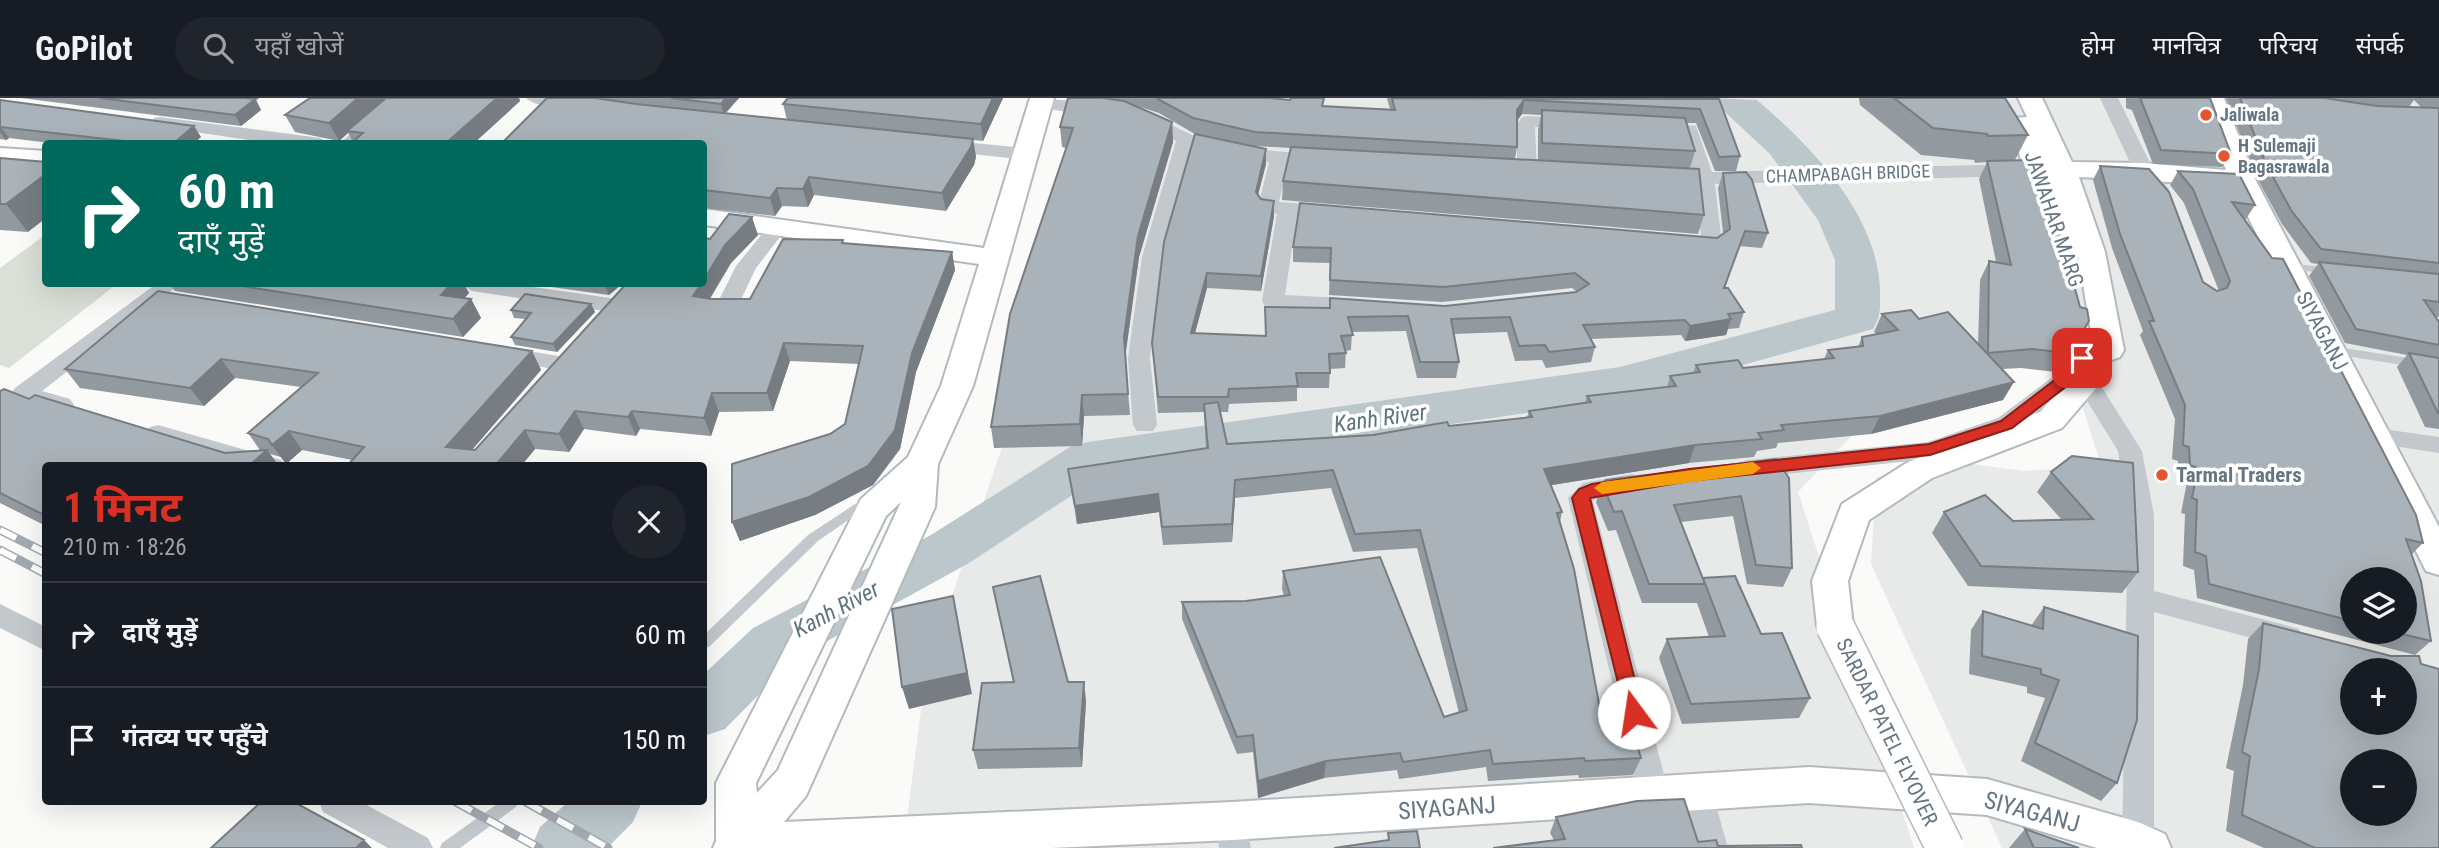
<!DOCTYPE html>
<html lang="hi">
<head>
<meta charset="utf-8">
<style>
  :root { --surface:#171b24; --page:#20242c; --text:#f1f3f6; --muted:#9ea1a6; --line:#363941; --accent:#d93025 }
  body { margin:0; font-family:"Roboto Condensed","Noto Sans Devanagari",sans-serif; background:var(--page); color:var(--text); height:100vh; display:flex; flex-direction:column; font-size:26px; white-space:nowrap }
  * { box-sizing:border-box; margin:0 }
  p { font-size:23px; color:var(--muted) }
  .icon { flex:none; width:38px; height:38px; fill:none; stroke:currentColor; stroke-width:2; stroke-linecap:round; stroke-linejoin:round }
  .map { position:relative; flex:1; overflow:hidden }
  .drawer { position:absolute; left:42px; top:364px; width:665px; height:343px; display:flex; flex-direction:column; background:var(--surface); border-radius:7px; box-shadow:0 7px 28px #0002 }
  .drawer>* { flex:none }
  .top-card { position:absolute; left:42px; top:42px; width:665px; height:147px; border-radius:7px; box-shadow:0 7px 28px #0002; background:#00695c; color:#fff; overflow:hidden }
  .fabs { position:absolute; left:2340px; top:469px; display:grid; gap:14px }
  .fabs a { display:grid; place-items:center; width:77px; height:77px; border-radius:50%; background:var(--surface); box-shadow:0 7px 28px #0002; font-size:35px }
  .pin { position:absolute; display:grid; place-items:center; width:60px; height:60px; color:#fff; margin:-30px; border-radius:14px; box-shadow:0 4px 10px #0006 }
  .me { position:absolute; width:77px; margin:-38px; rotate:346deg; stroke-linejoin:round; filter:drop-shadow(0 0 5px #0008) }
  .turn { display:flex; align-items:center; gap:24px; height:147px; padding:0 21px; font-size:32px }
  .turn .icon { width:91px; height:91px; stroke-width:2.5 }
  .turn b { display:block; font-size:49px; line-height:60px }
  .round { display:grid; place-items:center; flex:none; width:74px; height:74px; border-radius:37px; background:var(--page) }
  .head { display:flex; align-items:center; justify-content:space-between; height:119px; padding:0 21px }
  h1 { font-size:42px; font-weight:700; line-height:52px; color:var(--accent) }
  ul { padding:0; list-style:none }
  li { display:flex; align-items:center; gap:21px; height:105px; padding:0 21px; border-top:2px solid var(--line) }
  li div { flex:1 }
  li b { display:block; font-size:26px }
  li em { font-style:normal }
  header { display:flex; align-items:center; gap:42px; box-sizing:border-box; height:98px; padding:0 35px; background:var(--surface); border-bottom:2px solid var(--line) }
  header strong { font-size:33px }
  nav { display:flex; gap:38px; margin-inline-start:auto; font-size:24px }
  .search { width:490px; height:63px; background:var(--page); display:flex; align-items:center; gap:18px; box-sizing:border-box; padding:0 24px; border-radius:38px; color:var(--muted); font-size:26px }
  .map>svg:first-child { display:block }
  .built { fill:#e8e9e9; fill-rule:evenodd }
  .green { fill:#dadfd7 }
  .lines { fill:none; stroke-linecap:round; stroke-linejoin:round }
  .river { fill:#bbc7cb; fill-rule:evenodd }
  .secondary-casing { stroke:#b3babf; stroke-width:4 }
  .lane { fill:#c3c8cc; fill-rule:evenodd }
  .street { fill:#c3c8cc; fill-rule:evenodd }
  .secondary { fill:#fff; fill-rule:evenodd }
  .rail-casing { stroke:#a2aab0; stroke-width:9 }
  .rail { stroke:#fff; stroke-width:6; stroke-dasharray:18; stroke-linecap:butt }
  .secondary-bridge-casing { stroke:#b3babf; stroke-width:40; stroke-linecap:butt }
  .secondary-bridge { stroke:#fff; stroke-width:37 }
  .wall { fill:#929a9f; fill-rule:evenodd }
  .shaded-wall { fill:#777d82 }
  .building { fill:#aab3b9; stroke:#777d82; stroke-width:2; fill-rule:evenodd }
  .route { fill:#d93025; stroke:#8d1f18; stroke-width:2 }
  .slow { fill:#f59e0b }
  .poi-dot { fill:#e4572e; stroke:#fff; stroke-width:2.5 }
  .labels { text-anchor:middle; stroke-width:7; stroke-linejoin:round; paint-order:stroke }
  .far-poi-label { font-size:18px; font-weight:bold; fill:#657683; stroke:#fff; text-anchor:start }
  .far-street-label { font-size:18px; fill:#657683; stroke:#fff }
  .street-label { font-size:21px; fill:#657683; stroke:#fff }
  .poi-label { font-size:21px; font-weight:bold; fill:#657683; stroke:#fff; text-anchor:start }
  .water-label { font-size:23px; font-style:italic; fill:#60757c; stroke:#fff }
  .near-street-label { font-size:24px; fill:#657683; stroke:#fff }
</style>
</head>
<body>
<header>
<strong>GoPilot</strong>
<div class="search"><svg class="icon" aria-label="search" viewBox="0 0 24 24"><circle cx="10" cy="10" r="6"/><path d="M15 15l6 6"/></svg>यहाँ खोजें</div>
<nav><a>होम</a><a>मानचित्र</a><a>परिचय</a><a>संपर्क</a></nav>
</header>
<div class="map">
<svg width="2439" height="750" viewBox="0 0 2439 750">
  <rect width="100%" height="100%" fill="#fafaf8"/>
  <!-- built -->
  <path class="built" d="M1103 0H2439V654L2352 663V716L2383 750H2002L1871 466 1876 380 1926 360 2024 373 2101 368 2052 210 1891 297 1798 394 1914 750H903L926 575 1041 233ZM2352 481H2404V534H2352ZM2352 572H2404V625H2352Z"/>
  <!-- green -->
  <path class="green" d="M45 137 46 186H117L9 270 0 267V170Z"/>
  <g class="lines">
    <!-- river -->
    <path class="river" d="M1710 0 1757 2C1813 50 1880 119 1880 196 1880 210 1881 219 1873 231L1620 301 1101 378 969 465 793 562 725 631 704 638V576L753 530 931 437 1070 349 1088 344 1620 269 1835 212V162L1818 122 1770 56Z
      M568 704H642L633 724 607 750H531L540 729Z"/>
    <defs>
      <path id="secondary" d="M1030 0H1054L973 288 938 366 935 409 806 698 784 724 1232 704 1809 669 1987 681 2138 724 2165 736 2171 750H2097L1987 717 1809 705 1232 742 1051 750H713L716 743V685L861 401 908 359 941 288 979 166 704 127V111L984 150ZM901 404 778 672 757 695 756 685 886 418Z
        M2018 0H2042L2072 64 2144 65 2226 72 2200 0H2224L2255 81 2439 429V477L2426 473 2421 463 2231 85 2222 87 2079 79 2105 154 2124 252 2120 259 2109 263 2097 289 2062 330 1932 380 1869 422 1848 483 1853 528 1848 538 1835 543 1822 538 1817 528 1812 483 1842 406 1908 364 2040 314 2073 277 2086 250 2093 247 2078 156 2067 159 2057 157 2053 151 2008 25 2011 20 2027 19Z
        M0 50 46 53V69L0 66Z"/>
    </defs>
    <!-- secondary casing -->
    <use href="#secondary" class="secondary-casing"/>
    <!-- lane -->
    <path class="lane" d="M2287 165 2331 170 2336 173 2331 176 2283 170 2282 168Z
      M2332 248 2439 265V273L2328 255 2326 252 2328 249Z
      M869 397 875 402 873 405 818 443 709 549 704 550V537L808 437Z
      M500 704H519L516 709 460 750H440L442 745Z"/>
    <!-- street -->
    <path class="street" d="M391 0H411L360 46H339Z
      M526 0H572L585 6C576 16 535 9 526 0Z
      M1034 0 1099 5 1108 10C1100 19 1039 13 1031 4Z
      M2100 0H2118L2153 71 2169 91 2166 95H2152L2134 73Z
      M1145 14 1192 37 1254 51 1328 58 1330 62 1328 66 1288 65 1279 104 1332 108 1342 114 1332 120 1297 117 1285 197 1362 201 1373 208 1362 215 1265 208 1262 203 1277 116 1261 113 1258 109 1269 64 1193 48 1162 159 1150 260 1157 327 1153 333H1137L1133 327 1128 260 1142 159 1176 43 1139 23 1136 19 1139 15Z
      M1528 18 1571 20 1580 25 1571 30 1535 29 1537 74 1527 80 1517 74V26L1522 19Z
      M160 19 320 40 329 46H276L154 28 151 24 154 20Z
      M1656 24 1696 28 1712 74 2017 66 2027 72 2017 78 1715 86 1722 146C1713 156 1685 154 1676 144L1679 140 1701 139 1696 86 1669 87 1659 81 1669 75H1693L1681 37 1650 34 1647 30 1650 26Z
      M942 42 1026 50 1035 56 1026 62 935 52 933 48Z
      M777 124 787 130 756 170 736 212 733 217H717L714 212 736 168 770 126Z
      M156 186H180L42 293 70 301 74 307 70 313 62 315 15 302 11 296 15 290Z
      M461 186H512L617 201 628 208 617 215 472 193Z
      M2089 238 2097 240 2100 245 2086 274 2094 277 2142 353 2154 417V493L2289 528 2299 531 2303 539 2299 547 2289 550 2154 514V743L2150 750H2126L2122 743 2128 417 2118 353 2076 285 2014 332 1930 361 1747 380 1738 377 1735 371 1738 365 1747 362 1928 344 1998 320 2066 269 2081 240Z
      M503 249 565 259 573 261 576 266 573 271 565 273 495 261 492 256 495 251Z
      M158 327 281 362 284 368H241L150 341 146 335 150 329Z
      M2376 330 2439 339V355L2368 344 2364 338 2368 332Z
      M1631 376 1640 379 1643 385 1640 391 1599 399 1593 403 1669 696 1665 705 1654 709 1643 705 1639 696 1568 400 1583 385Z
      M0 506 46 529V553L0 530Z
      M1698 679 1709 683 1728 750H1696L1683 692 1687 683Z
      M319 704H361L428 740 433 750H388L323 714Z
      M1232 709 1243 713 1251 750H1219L1217 723 1221 713Z"/>
    <!-- secondary -->
    <use href="#secondary" class="secondary"/>
    <defs>
      <path id="rail" d="M0 432 46 455
        M0 452 46 476
        M456 704 539 750
        M526 704 608 750"/>
    </defs>
    <!-- rail casing -->
    <use href="#rail" class="rail-casing"/>
    <!-- rail -->
    <use href="#rail" class="rail"/>
    <defs>
      <path id="secondary-bridge" d="M1835 528 1945 750"/>
    </defs>
    <!-- secondary-bridge casing -->
    <use href="#secondary-bridge" class="secondary-bridge-casing"/>
    <!-- secondary-bridge -->
    <use href="#secondary-bridge" class="secondary-bridge"/>
  </g>
  <!-- wall -->
  <path class="wall" d="M21 0H259L256 2 261 12 241 28Z
    M310 0H519L520 3 473 46H350L353 44 348 35 339 43 295 34 285 17Z
    M547 0H739L725 15 787 22 783 6 788 0H1003L983 43 973 42 976 59 974 67 946 113 814 97 808 109 782 108 775 118 704 110V46Z
    M1068 0H1269L1290 2 1324 0 1323 8 1390 11 1387 0H1705L1740 58 1736 73H1715L1696 25H1686L1695 53 1690 70 1704 117 1698 136 1282 102 1283 83 1291 50 1254 48 1193 35 1159 15 1134 7 1172 24 1173 44 1139 159 1125 259 1130 317 1084 318 1082 348 994 350 991 329 1066 50 1062 49 1060 29ZM1522 16 1541 17 1538 32V62L1515 61 1517 49V23Z
    M1859 0H2005L2028 37 2015 62 2083 233 2061 269 2056 274 2021 270 2002 271 2003 302 1871 336 1778 345 1776 350 1757 353 1754 359 1689 365 1551 387 1562 414 1560 424 1602 622 1641 660 1633 677 1579 680 1578 677 1488 683 1486 669 1399 681 1397 672 1324 680 1258 700 1253 654 1237 656 1182 521V504L1246 503 1284 498 1282 491 1283 473 1444 619 1459 615 1417 450 1353 454 1331 390 1235 400 1232 444 1163 447 1159 414 1077 426 1068 371 1206 351 1204 314 1158 315 1152 245 1266 66 1258 97 1261 101 1274 103V118L1261 193 1207 190 1195 235 1265 238V209L1329 210 1330 200 1445 208 1577 194 1572 190 1442 204 1329 197 1330 165 1293 164V149L1717 140 1723 135 1718 90 1723 75 1768 135 1762 150 1739 148 1725 190 1744 214 1739 230 1728 231 1726 237 1685 243 1681 237 1591 241 1595 249 1591 264 1546 270 1542 262 1515 263 1507 234 1454 236 1459 264 1456 280H1417L1406 233 1352 234 1351 252 1346 253 1345 270 1330 271 1329 290H1297V303L1229 306 1228 314H1220L1227 346 1373 337 1527 319 1529 313 1585 305 1587 298 1667 289 1670 278 1693 275 1696 267 1743 270 1824 261 1828 252 1858 249 1862 239 1877 236 1874 234 1882 216 1919 221 1978 247 1980 182 1989 163 1996 164 1979 81 1987 64 1975 65 1974 62 1921 57 1860 7Z
    M2126 0H2210L2231 56 2222 69 2153 66 2132 12 2126 10Z
    M2226 0H2439V219H2435L2439 224V331L2425 329 2397 269 2407 257 2345 245 2309 178 2318 166 2311 165 2282 126 2257 80ZM2414 2 2422 10 2409 9Z
    M0 2 201 39 193 46H59L9 40 6 42 0 41Z
    M0 60 28 134 0 132Z
    M2100 68 2203 184 2217 193H2219L2184 105 2170 87 2178 73 2255 107 2246 121H2244L2423 445 2411 457 2431 543 2415 557 2197 500 2194 472 2183 468 2185 416 2181 415 2187 384 2179 382 2178 363 2172 361 2175 321 2140 237 2143 233 2112 150 2093 82ZM2352 481 2404 534H2352Z
    M758 137 731 165 710 201H750L843 142 844 146 952 154 955 172 916 274 900 351 873 387 815 417 740 443 732 424 830 336 845 326 859 266 790 263 773 313 719 314 711 338 640 331 636 338 584 331 569 354 535 351 521 368H347L352 362 302 352 286 366 281 359 270 356 279 368H46V428L0 405V293L225 355 260 352 248 335 301 289 235 280 204 308 80 290 65 271 158 193 532 253 541 272 472 352H475L710 141Z
    M169 186H464L469 195 464 200 471 201 481 220 463 239 175 193Z
    M542 186H622L609 197 544 188Z
    M591 206 595 214 557 254 515 247 511 239 525 221 514 220 511 212Z
    M2072 358 2138 474 2122 495 1968 488 1932 435 1944 414 2013 423 2061 421 2037 394 2051 374Z
    M1776 361 1792 470 1783 489 1747 486 1733 418 1681 424 1703 481 1761 536 1810 600 1799 620 1682 626 1659 560 1667 541 1709 539 1697 505H1642L1616 432 1608 433 1596 404 1602 385Z
    M997 508 1086 603 1082 669 978 671 973 652 1013 584Z
    M2044 509 2117 685 2101 703 2021 663 2045 600 2027 595V589L1969 576 1971 532 1983 513 2031 528Z
    M2263 525 2421 566 2439 750H2264L2226 733 2234 673 2226 670 2243 587 2248 541Z
    M1556 719 1698 744 1718 748 1493 750 1554 742 1550 735Z
    M2025 731 2079 750H2009Z"/>
  <!-- shaded-wall -->
  <path class="shaded-wall" d="M240 0H259L256 2 261 12 241 28 235 17Z
    M358 0H387L347 33 348 35 339 43 329 25Z
    M497 0H519L520 3 473 46H445Z
    M726 0H739L724 17 721 6Z
    M993 0H1003L983 43 981 26Z
    M1524 2 1522 16 1514 26 1517 12Z
    M1172 24 1173 44 1139 159 1125 260 1124 239 1138 138Z
    M194 28 201 39 193 46H176L175 44Z
    M0 29H1L9 40 6 42 0 34Z
    M973 41 976 59 974 67 946 113 942 95Z
    M1266 51V66L1255 108 1256 94Z
    M46 76V120L28 134 6 106Z
    M809 79 814 97 808 109 803 91Z
    M777 90 782 108 775 118 770 100Z
    M1274 103V118L1261 193V178Z
    M752 119 758 137 731 165 700 216 693 198 701 186H704V182L725 147Z
    M952 154 955 172 916 274 900 351 873 387 815 417 740 443 732 424 868 368Z
    M1207 175V190L1191 250V235Z
    M451 186H464L469 195 451 215 441 197Z
    M604 186H622L609 197Z
    M471 201 481 220 463 239 453 221Z
    M591 206 595 214 557 254 553 246Z
    M1731 221 1726 237 1685 243 1690 228Z
    M784 245 790 263 773 313 767 295Z
    M2072 251 2061 269 2056 274 2067 255Z
    M532 253 541 272 458 368 446 349Z
    M221 261 235 280 204 308 190 290Z
    M2014 284 2003 302 1871 336 1880 318Z
    M712 295 719 314 711 338 704 320Z
    M1082 297 1084 318 1082 348 1080 326Z
    M575 313 584 331 569 354 559 336Z
    M632 313 640 331 636 338 628 319Z
    M525 332 535 351 521 368H495Z
    M289 333 302 352 286 366 272 347Z
    M1695 347 1689 365 1540 389 1544 371Z
    M267 352 279 368H252L251 366Z
    M1235 382V400L1232 444V426Z
    M1158 396 1159 414 1077 426 1075 408Z
    M953 498 972 596 909 611 902 589Z
    M1084 584 1086 603 1082 669 1079 650Z
    M1326 663 1324 680 1258 700V683Z
    M364 742 372 750H356Z"/>
  <!-- building -->
  <path class="building" d="M100 0H245L255 1 235 17Z
    M310 0H358L329 25 285 17Z
    M386 0H497L445 46H350L363 35 347 33Z
    M547 0H595L636 6 973 41 971 49 942 95 809 79 803 91 777 90 770 100 704 92V46H501Z
    M671 0H726L721 6Z
    M788 0H993L981 26 783 6Z
    M1068 0H1103L1124 3 1172 24 1138 138 1124 239 1128 296 1082 297 1080 326 991 329 1010 216 1073 30 1060 29Z
    M1156 0H1269L1290 2 1291 0H1324L1322 8 1395 12 1392 0 1719 1 1740 58 1719 59 1700 11 1524 2 1517 12V49L1255 34 1193 20Z
    M1894 0H2005L2028 37 1988 38 1987 36 1933 30Z
    M2140 0H2210L2231 56 2161 52Z
    M2240 0H2324L2377 8 2439 10V165L2321 151 2291 112 2266 66Z
    M0 2 194 28 175 44H133L0 29Z
    M1542 12 1685 20 1695 53 1542 45Z
    M1195 36 1266 51 1256 94 1261 101 1274 103 1261 178 1207 175 1191 235 1266 238 1265 209 1330 210V200L1445 208 1576 194 1589 186 1575 175 1444 189 1330 182 1331 150 1293 149 1300 105 1717 140 1730 131 1723 75 1746 74 1752 82 1768 135 1745 133 1724 190H1728L1744 214 1728 216 1731 221 1690 228 1685 222 1583 227 1595 249 1549 254 1545 247 1519 248 1510 219 1451 221 1459 264H1420L1408 218 1348 219 1353 237 1341 238 1346 255 1329 256 1330 275H1296L1298 288 1229 291 1228 299H1158L1152 245 1164 144Z
    M1291 49 1699 71 1704 117 1283 83Z
    M0 60 46 64V76L6 106H0Z
    M2034 62 2054 114 2080 209 2087 211 2089 223 2083 233 2072 231V251L2067 255 2032 251 1988 255 1989 163 2011 167 1987 63Z
    M2100 68 2149 71 2169 94 2203 184 2217 193 2227 190 2230 183 2193 91 2178 73 2239 76 2255 107 2232 104 2272 160 2283 161 2416 417 2423 445 2406 441 2421 483 2431 543 2394 534H2404V481H2352V523L2209 486 2206 458 2195 454 2197 402 2192 400 2198 370 2190 367 2189 349 2183 347 2185 307 2149 223H2154L2120 136Z
    M729 116 752 119 725 147 704 182V140L710 141Z
    M783 141 843 142 842 145 952 154 912 255 895 332 868 368 809 399 732 424V366L830 336 845 326 863 248 784 245 767 295H712L704 320 632 313 628 319 575 313 559 336 525 332 495 368H347L364 349 289 333 272 347 268 341 248 335 318 275 221 261 190 290 65 271 158 193 532 253 446 349 475 352 626 186H701L693 198 711 201H750Z
    M2319 164 2439 176V204L2424 202 2439 224V247L2356 231Z
    M229 186H451L441 197 471 201 453 221Z
    M525 196 591 206 553 246 511 239 531 215 511 212Z
    M1911 212 1919 221 1948 214 2014 284 1880 318 1781 327 1784 332 1758 335 1762 341 1695 347 1544 371 1562 414 1557 415 1574 471 1602 622 1628 620 1641 660 1585 663 1584 660 1493 666 1490 652 1403 664 1400 655 1326 663 1258 683 1253 637 1237 639 1182 504 1246 503 1290 497 1283 473 1380 459 1444 619 1467 612 1420 432 1355 436 1333 372 1235 382 1232 426 1162 429 1158 396 1075 408 1068 371 1208 350 1204 306 1218 304 1227 346 1373 337 1447 324 1449 328 1532 319 1529 313 1591 304 1587 298 1676 288 1670 278 1700 274 1696 267 1738 262 1743 270 1834 260 1828 252 1863 248 1862 239 1898 232 1882 216Z
    M2409 255 2439 260V315H2438Z
    M4 291 29 301 35 297 225 355 267 352 251 366 255 368H46V418L0 395V293Z
    M2072 358 2133 365 2138 474 1981 468 1944 414 1985 397 2013 423 2093 421 2051 374Z
    M1776 361 1789 380 1792 470 1756 467 1741 398 1674 407 1705 486H1649L1622 413 1614 414 1602 385 1606 382Z
    M1040 478 1068 584H1084L1079 650 973 652 982 585 1014 584 993 489Z
    M1735 478 1761 536 1782 535 1810 600 1691 606 1667 541 1725 538 1703 480Z
    M953 498 967 575 902 589 892 511Z
    M2044 509 2138 538 2137 622 2117 685 2035 645 2059 582 2041 576V571L1982 558 1983 513 2043 531Z
    M2263 525 2391 558H2419L2421 566 2439 571V750H2315L2242 717 2250 658 2242 654 2259 571ZM2352 572H2404V625H2352ZM2352 663H2404V716H2352Z
    M1684 701 1698 744 1716 742 1718 748 1801 747 1802 750H1493L1565 741 1556 719 1637 703Z
    M261 704H294L364 742 356 750H211Z
    M2025 731 2079 750H2034Z
    M1417 733 1420 750H1334L1389 742 1388 735Z"/>
  <!-- route -->
  <path class="route" d="M2082 255 2089 260 2080 278 2012 330 1930 357 1689 383 1590 400 1643 615 1640 621H1627L1572 400 1579 391 1592 386 1689 371 1929 346 2001 323 2069 271 2077 256Z"/>
  <!-- slow -->
  <path class="slow" d="M1753 364 1761 370 1753 376 1602 396 1594 390 1602 384Z"/>
  <!-- markers -->
  <g class="poi-dot">
    <circle cx="2206" cy="17" r="7"/>
    <circle cx="2224" cy="58" r="7"/>
    <circle cx="2162" cy="377" r="7"/>
  </g>
  <g class="labels">
    <!-- far-poi labels -->
    <g class="far-poi-label">
      <text x="2220" y="23">Jaliwala</text>
      <text x="2238" y="54">H Sulemaji<tspan x="2238" dy="21">Bagasrawala</tspan></text>
    </g>
    <!-- far-street labels -->
    <g class="far-street-label">
      <text transform="translate(1848 76) rotate(-2)" y="6">CHAMPABAGH BRIDGE</text>
    </g>
    <!-- street labels -->
    <g class="street-label">
      <text transform="translate(2054 121) rotate(71)" y="7">JAWAHAR MARG</text>
      <text transform="translate(2322 233) rotate(62)" y="7">SIYAGANJ</text>
      <text transform="translate(1887 634) rotate(64)" y="7">SARDAR PATEL FLYOVER</text>
    </g>
    <!-- poi labels -->
    <g class="poi-label">
      <text x="2176" y="384">Tarmal Traders</text>
    </g>
    <!-- water labels -->
    <g class="water-label">
      <text transform="translate(1380 320) rotate(-8)" y="8">Kanh River</text>
      <text transform="translate(836 511) rotate(-28)" y="8">Kanh River</text>
    </g>
    <!-- near-street labels -->
    <g class="near-street-label">
      <text transform="translate(1447 710) rotate(-4)" y="8">SIYAGANJ</text>
      <text transform="translate(2032 714) rotate(15)" y="8">SIYAGANJ</text>
    </g>
  </g>
</svg>
<div class="fabs">
<a><svg class="icon" aria-label="layers" viewBox="0 0 24 24"><path d="M12 4l9 5-9 5-9-5zM3 14l9 5 9-5"/></svg></a>
<a>+</a>
<a>−</a>
</div>
<div class="pin" style="left:2082px;top:260px;background:#d93025"><svg class="icon" aria-label="arrive" viewBox="0 0 24 24"><path d="M6 21V4h12l-3 4 3 4H6"/></svg></div>
<svg class="me" style="left:1634px;top:615px" viewBox="-20 -20 40 40"><circle r="19" fill="#fff"/><path d="M0-13L10 11 0 6-10 11z" fill="#d93025"/></svg>
<div class="top-card">
<div class="turn"><svg class="icon" aria-label="right" viewBox="0 0 24 24"><path d="M7 20v-9h11M14 6l5 5-5 5"/></svg><div><b>60 m</b>दाएँ मुड़ें</div></div>
</div>
<section class="drawer">
<div class="head"><div><h1>1 मिनट</h1><p>210 m · 18:26</p></div><a class="round"><svg class="icon" aria-label="close" viewBox="0 0 24 24"><path d="M6 6l12 12M18 6L6 18"/></svg></a></div>
<ul>
<li><svg class="icon" aria-label="right" viewBox="0 0 24 24"><path d="M7 20v-9h11M14 6l5 5-5 5"/></svg><div><b>दाएँ मुड़ें</b></div><em>60 m</em></li>
<li><svg class="icon" aria-label="arrive" viewBox="0 0 24 24"><path d="M6 21V4h12l-3 4 3 4H6"/></svg><div><b>गंतव्य पर पहुँचे</b></div><em>150 m</em></li>
</ul>
</section>
</div>
</body>
</html>
